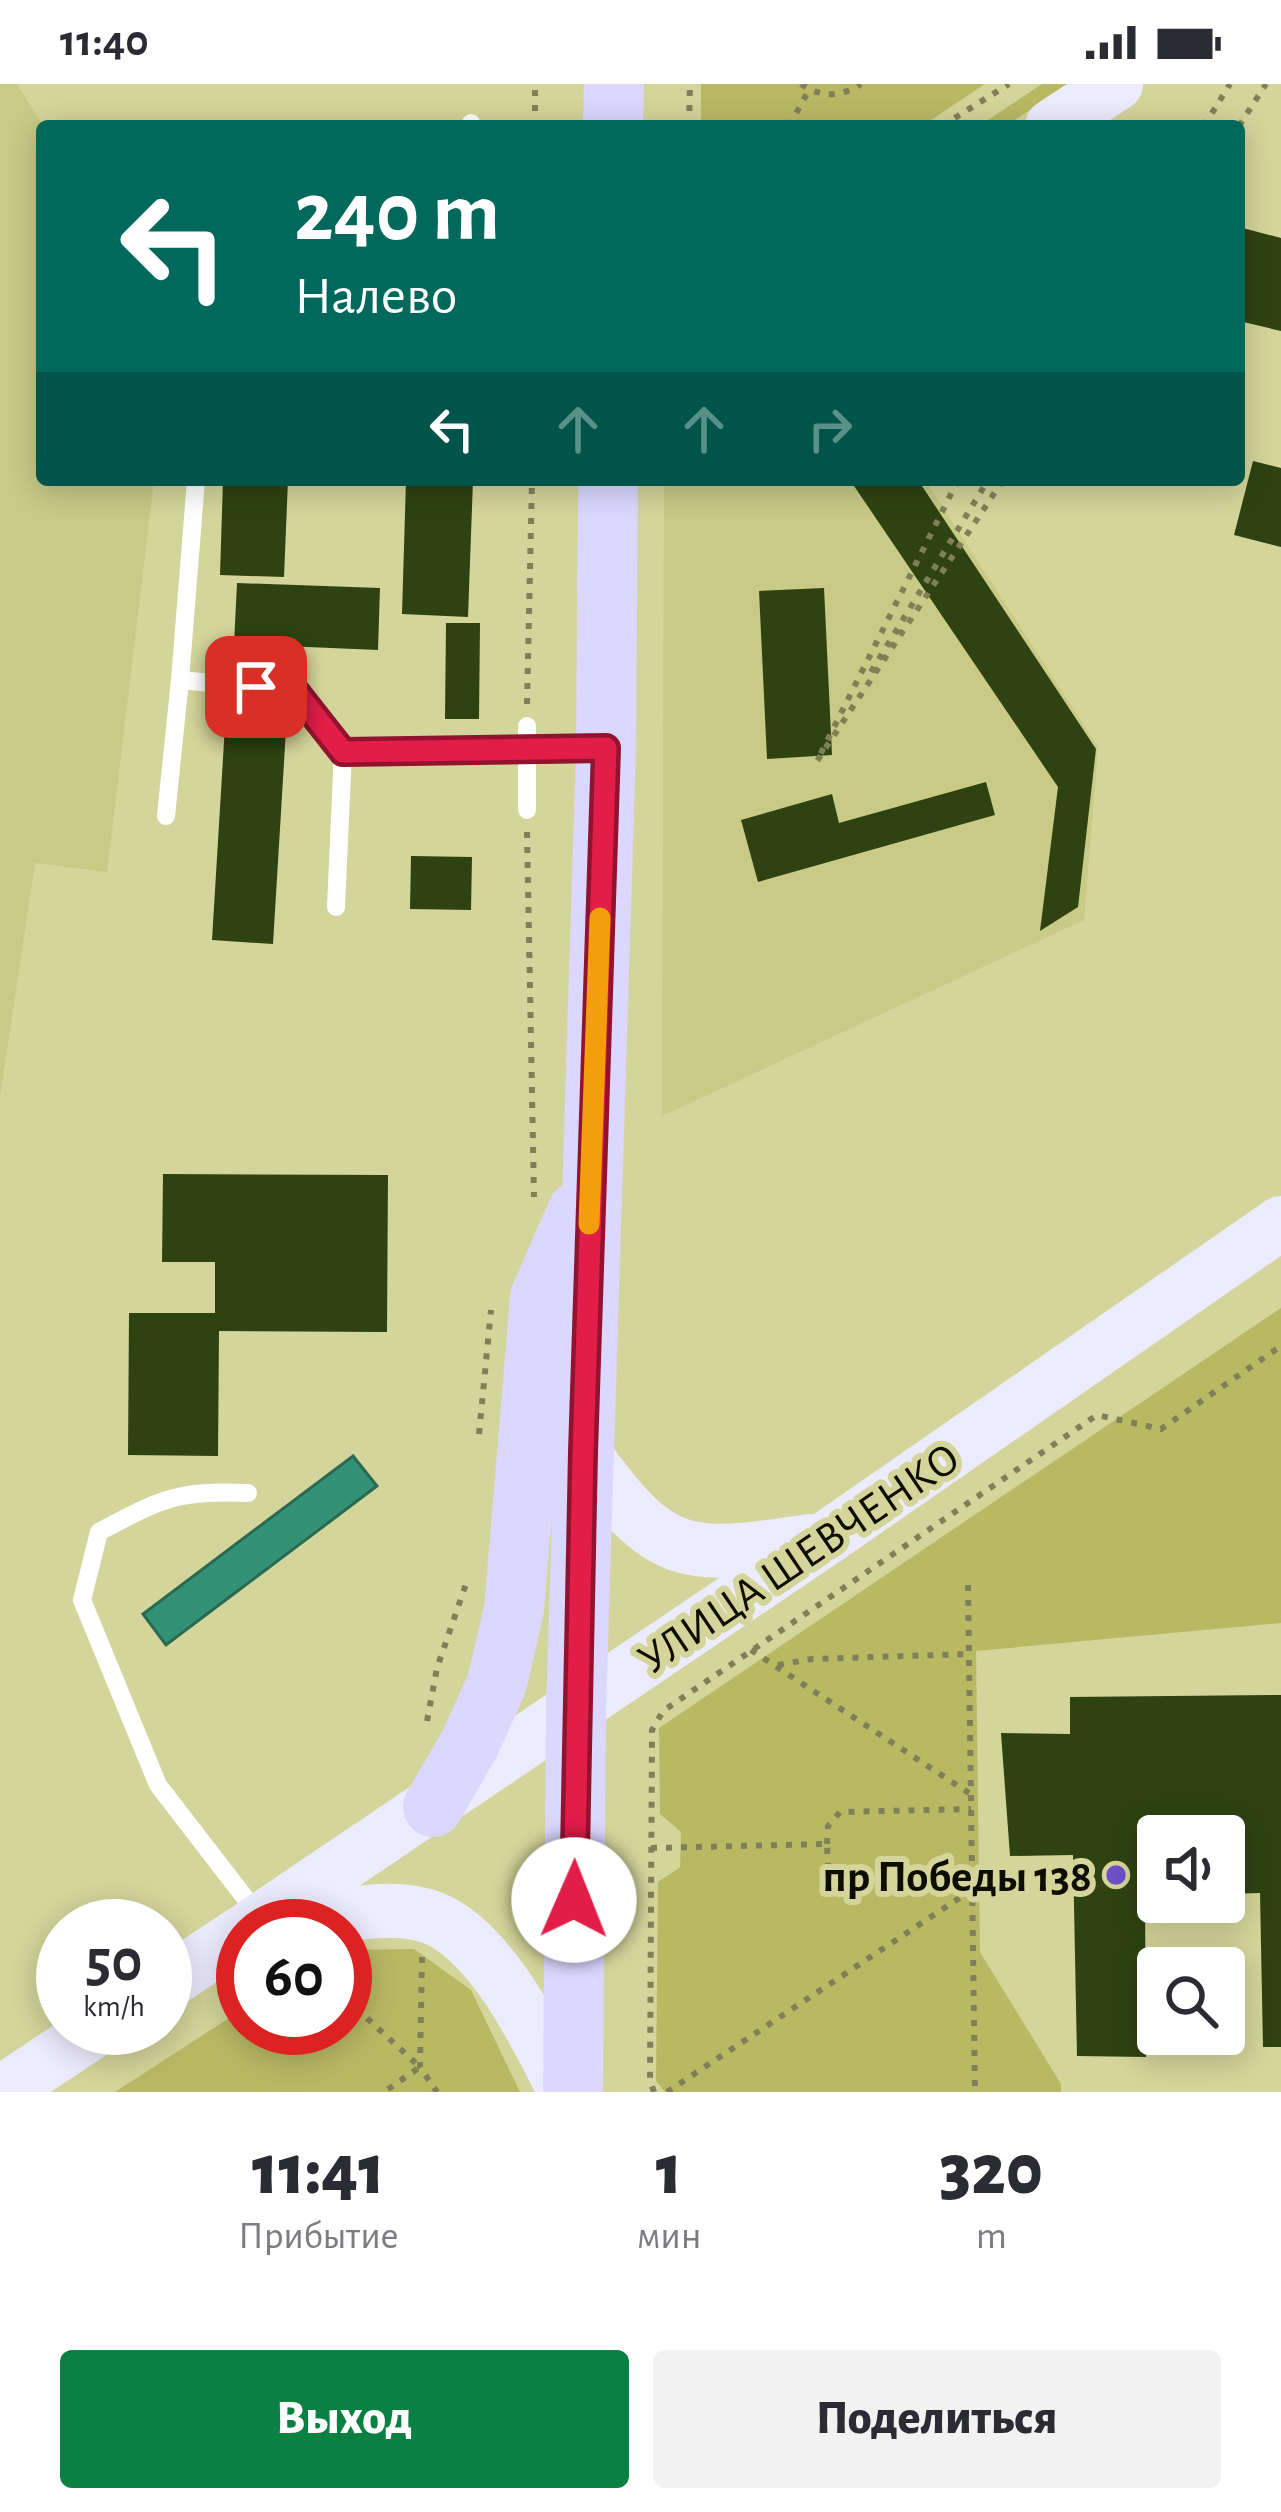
<!DOCTYPE html>
<html lang="ru">
<head>
<meta charset="utf-8">
<style>
  :root { --surface:#fff; --page:#f2f2f3; --text:#2b2b33; --muted:#7c7c81; --accent:#0b8043 }
  body { margin:0; font-family:"Alegreya Sans",sans-serif; background:var(--page); color:var(--text); height:100vh; display:flex; flex-direction:column; font-size:45px; white-space:nowrap }
  * { box-sizing:border-box; margin:0 }
  p { font-size:39px; color:var(--muted) }
  .icon { flex:none; width:66px; height:66px; fill:none; stroke:currentColor; stroke-width:2; stroke-linecap:round; stroke-linejoin:round }
  .map { position:relative; height:2008px; overflow:hidden }
  .side { display:flex; flex-direction:column; background:var(--surface); flex:1 }
  .side>* { flex:none }
  .guide { position:absolute; left:36px; top:36px; width:1209px; height:366px; border-radius:12px; box-shadow:0 6px 30px #0003; background:#00695c; color:#fff; overflow:hidden }
  .fabs { position:absolute; left:1137px; top:1731px; display:grid; gap:24px }
  .fabs a { display:grid; place-items:center; width:108px; height:108px; border-radius:12px; background:var(--surface); box-shadow:0 6px 30px #0003; font-size:60px }
  .speed { position:absolute; left:36px; top:1815px; display:flex; gap:24px; font-size:60px; font-weight:700; text-align:center }
  .speed>* { display:grid; place-content:center; width:156px; height:156px; border-radius:50%; background:var(--surface); box-shadow:0 6px 30px #0003; line-height:1 }
  .speed small { font-size:30px; font-weight:400 }
  .speed .limit { border:18px solid #d22; background:#fff; color:#111 }
  .pin { position:absolute; display:grid; place-items:center; width:102px; height:102px; color:#fff; margin:-51px; border-radius:24px; box-shadow:0 6px 18px #0006 }
  .me { position:absolute; width:132px; margin:-66px; rotate:1deg; stroke-linejoin:round; filter:drop-shadow(0 0 9px #0008) }
  .turn { display:flex; align-items:center; gap:42px; height:252px; padding:0 60px; font-size:54px }
  .turn .icon { width:156px; height:156px; stroke-width:2.5 }
  .turn b { display:block; font-size:84px; line-height:102px }
  .lanes { display:flex; align-items:center; height:114px; padding:0 60px; background:#0003; justify-content:center; gap:60px; direction:ltr }
  .lanes .off { opacity:.35 }
  .eta { display:flex; justify-content:space-evenly; align-items:center; height:204px; text-align:center }
  .eta b { font-size:72px; font-weight:800; line-height:84px }
  .action { display:flex; gap:24px; margin-top:auto; padding:24px 60px }
  .action a { flex:1; height:138px; border-radius:12px; background:var(--accent); color:#fff; font-size:48px; font-weight:800; line-height:138px; text-align:center }
  .action a+a { background:var(--page); color:var(--text) }
  .status { display:flex; justify-content:space-between; align-items:center; height:84px; padding:0 60px; background:var(--surface); direction:ltr }
  .status svg { height:33px; fill:currentColor }
  .map>svg:first-child { display:block }
  .built { fill:#c8ca86 }
  .green { fill:#b9b964 }
  .water { fill:#339275; stroke:#286a52; stroke-width:3 }
  .building { fill:#2e4311 }
  .lines { fill:none; stroke-linecap:round; stroke-linejoin:round }
  .path { stroke:#808058; stroke-width:6; stroke-dasharray:6 9; stroke-linecap:butt }
  .service { stroke:#fff; stroke-width:18 }
  .secondary { stroke:#edebfe; stroke-width:54 }
  .primary { stroke:#dbd7fe; stroke-width:60 }
  .route-casing { stroke:#92132f; stroke-width:30 }
  .route { stroke:#e11d48; stroke-width:21 }
  .slow { stroke:#f59e0b; stroke-width:21 }
  .poi-dot { fill:#6c51cb; stroke:#d4d59a; stroke-width:4.5 }
  .labels { text-anchor:middle; stroke-width:12; stroke-linejoin:round; paint-order:stroke }
  .street-label { font-size:45px; fill:#0e0e00; stroke:#d4d59a }
  .poi-label { font-size:45px; font-weight:bold; fill:#0e0e00; stroke:#d4d59a; text-anchor:end }
</style>
</head>
<body>
<div class="status"><b>11:40</b><svg viewBox="0 0 49 12"><path d="M0 12V9h3v3zM5 12V6h3v6zM10 12V3h3v9zM15 12V0h3v12zM26 1h20v11H26zM47 4h2v5h-2z"/></svg></div>
<div class="map">
<svg width="1281" height="2008" viewBox="0 0 1281 2008">
  <rect width="100%" height="100%" fill="#d4d59a"/>
  <!-- built -->
  <path class="built" d="M0 0H17L41 39 70 42H42V396H154L107 788 35 779 0 1013Z
    M664 396H925L1098 663 1084 836 662 1032Z"/>
  <!-- green -->
  <path class="green" d="M701 0H985L922 42H701Z
    M1042 0H1068L1006 42H979Z
    M1281 1224V1539L976 1567 980 1868 1061 2000V2008H665L656 1997 658 1798 680 1783 681 1748 660 1730 659 1644Z
    M414 1865 471 1906 520 2008H115L243 1925V1944H345V1866Z"/>
  <!-- water -->
  <path class="water" d="M353 1372 377 1402 166 1561 143 1530Z"/>
  <!-- building -->
  <path class="building" d="M1239 143 1281 154V247L1239 237Z
    M1253 377 1281 384V463L1234 451Z
    M223 396H288L284 493 220 491Z
    M406 396H473L468 533 402 530Z
    M850 396H918L1096 665 1078 823 1040 847 1058 703Z
    M237 499 380 504 378 566 234 560Z
    M824 504 832 671 767 675 759 507Z
    M446 539H480L479 635H445Z
    M226 625 287 629 273 860 212 856Z
    M986 698 995 731 758 798 741 736 832 710 839 739Z
    M411 772 472 773 471 826 410 825Z
    M163 1090 388 1091 387 1248 219 1247 218 1372 128 1371 129 1229H215V1178H162Z
    M1281 1611V1963H1263L1260 1809 1224 1810V1752H1158V1812L1145 1813 1146 1973 1077 1972 1073 1771 1010 1772 1001 1649 1070 1650V1613Z"/>
  <g class="lines">
    <!-- path -->
    <path class="path" d="M801 0C821 14 841 13 861 0
      M535 42V0
      M689 42 690 0
      M789 42 809 6
      M942 42 1009 0
      M1204 42 1230 0
      M1239 42 1266 0
      M958 396 817 677 1003 396
      M871 588 988 396
      M527 620 532 396
      M527 748 534 1113
      M479 1350 491 1226
      M968 1501 975 2008
      M751 1566 969 1709
      M778 1581 812 1575 969 1570
      M427 1637 437 1584 468 1494
      M827 1760 828 1742 840 1728 971 1725
      M651 1764 827 1760 828 1783 853 1799 969 1805
      M422 1873 420 1983 437 2008
      M345 1914 420 1983 384 2008
      M654 2008 650 1997 652 1646 663 1627 1097 1331 1161 1345 1281 1262
      M667 2008 973 1805"/>
    <!-- service -->
    <path class="service" d="M471 42V39
      M196 396 180 596 295 607 343 667 596 664
      M527 642V726
      M166 732 180 596
      M336 823 343 667
      M248 1409C176 1406 161 1415 99 1448L82 1516 158 1701 259 1832"/>
    <!-- secondary -->
    <path class="secondary" d="M1052 42 1116 0
      M583 1368C661 1477 683 1476 811 1457
      M252 1842 825 1455 1281 1139
      M297 1842C337 1832 383 1820 424 1831 488 1848 538 1954 565 2008
      M165 1900 243 1848
      M2 2008 98 1944"/>
    <!-- primary -->
    <path class="primary" d="M613 42 614 0
      M433 1723 470 1659 497 1599 514 1525 540 1213 577 1128
      M573 2008 576 1624 606 664 608 396"/>
  </g>
  <g class="lines">
    <defs>
      <path id="route" d="M256 603 295 607 343 668 606 664 583 1368 574 1816"/>
    </defs>
    <!-- route casing -->
    <use href="#route" class="route-casing"/>
    <!-- route -->
    <use href="#route" class="route"/>
    <!-- slow -->
    <path class="slow" d="M589 1140 600 834"/>
  </g>
  <!-- markers -->
  <circle class="poi-dot" cx="1116" cy="1791" r="12"/>
  <g class="labels">
    <!-- street labels -->
    <g class="street-label">
      <text transform="translate(798 1473) rotate(-34)" y="16">УЛИЦА ШЕВЧЕНКО</text>
    </g>
    <!-- poi labels -->
    <g class="poi-label">
      <text x="1092" y="1807">пр Победы 138</text>
    </g>
  </g>
</svg>
<div class="fabs">
<a><svg class="icon" aria-label="sound" viewBox="0 0 24 24"><path d="M4 9h4l5-4v14l-5-4H4zM17 9q2 3 0 6"/></svg></a>
<a><svg class="icon" aria-label="search" viewBox="0 0 24 24"><circle cx="10" cy="10" r="6"/><path d="M15 15l6 6"/></svg></a>
</div>
<div class="speed"><div>50<small>km/h</small></div><div class="limit">60</div></div>
<div class="pin" style="left:256px;top:603px;background:#d93025"><svg class="icon" aria-label="arrive" viewBox="0 0 24 24"><path d="M6 21V4h12l-3 4 3 4H6"/></svg></div>
<svg class="me" style="left:574px;top:1816px" viewBox="-20 -20 40 40"><circle r="19" fill="#fff"/><path d="M0-13L10 11 0 6-10 11z" fill="#e11d48"/></svg>
<div class="guide">
<div class="turn"><svg class="icon" aria-label="left" viewBox="0 0 24 24"><path d="M17 20v-9H6M10 6l-5 5 5 5"/></svg><div><b>240 m</b>Налево</div></div>
<div class="lanes"><svg class="icon" aria-label="left" viewBox="0 0 24 24"><path d="M17 20v-9H6M10 6l-5 5 5 5"/></svg><svg class="icon off" aria-label="ahead" viewBox="0 0 24 24"><path d="M12 20V5M6 11l6-6 6 6"/></svg><svg class="icon off" aria-label="ahead" viewBox="0 0 24 24"><path d="M12 20V5M6 11l6-6 6 6"/></svg><svg class="icon off" aria-label="right" viewBox="0 0 24 24"><path d="M7 20v-9h11M14 6l5 5-5 5"/></svg></div>
</div>
</div>
<section class="side">
<div class="eta">
<div><b>11:41</b><p>Прибытие</p></div>
<div><b>1</b><p>мин</p></div>
<div><b>320</b><p>m</p></div>
</div>
<div class="action"><a>Выход</a><a>Поделиться</a></div>
</section>
</body>
</html>
